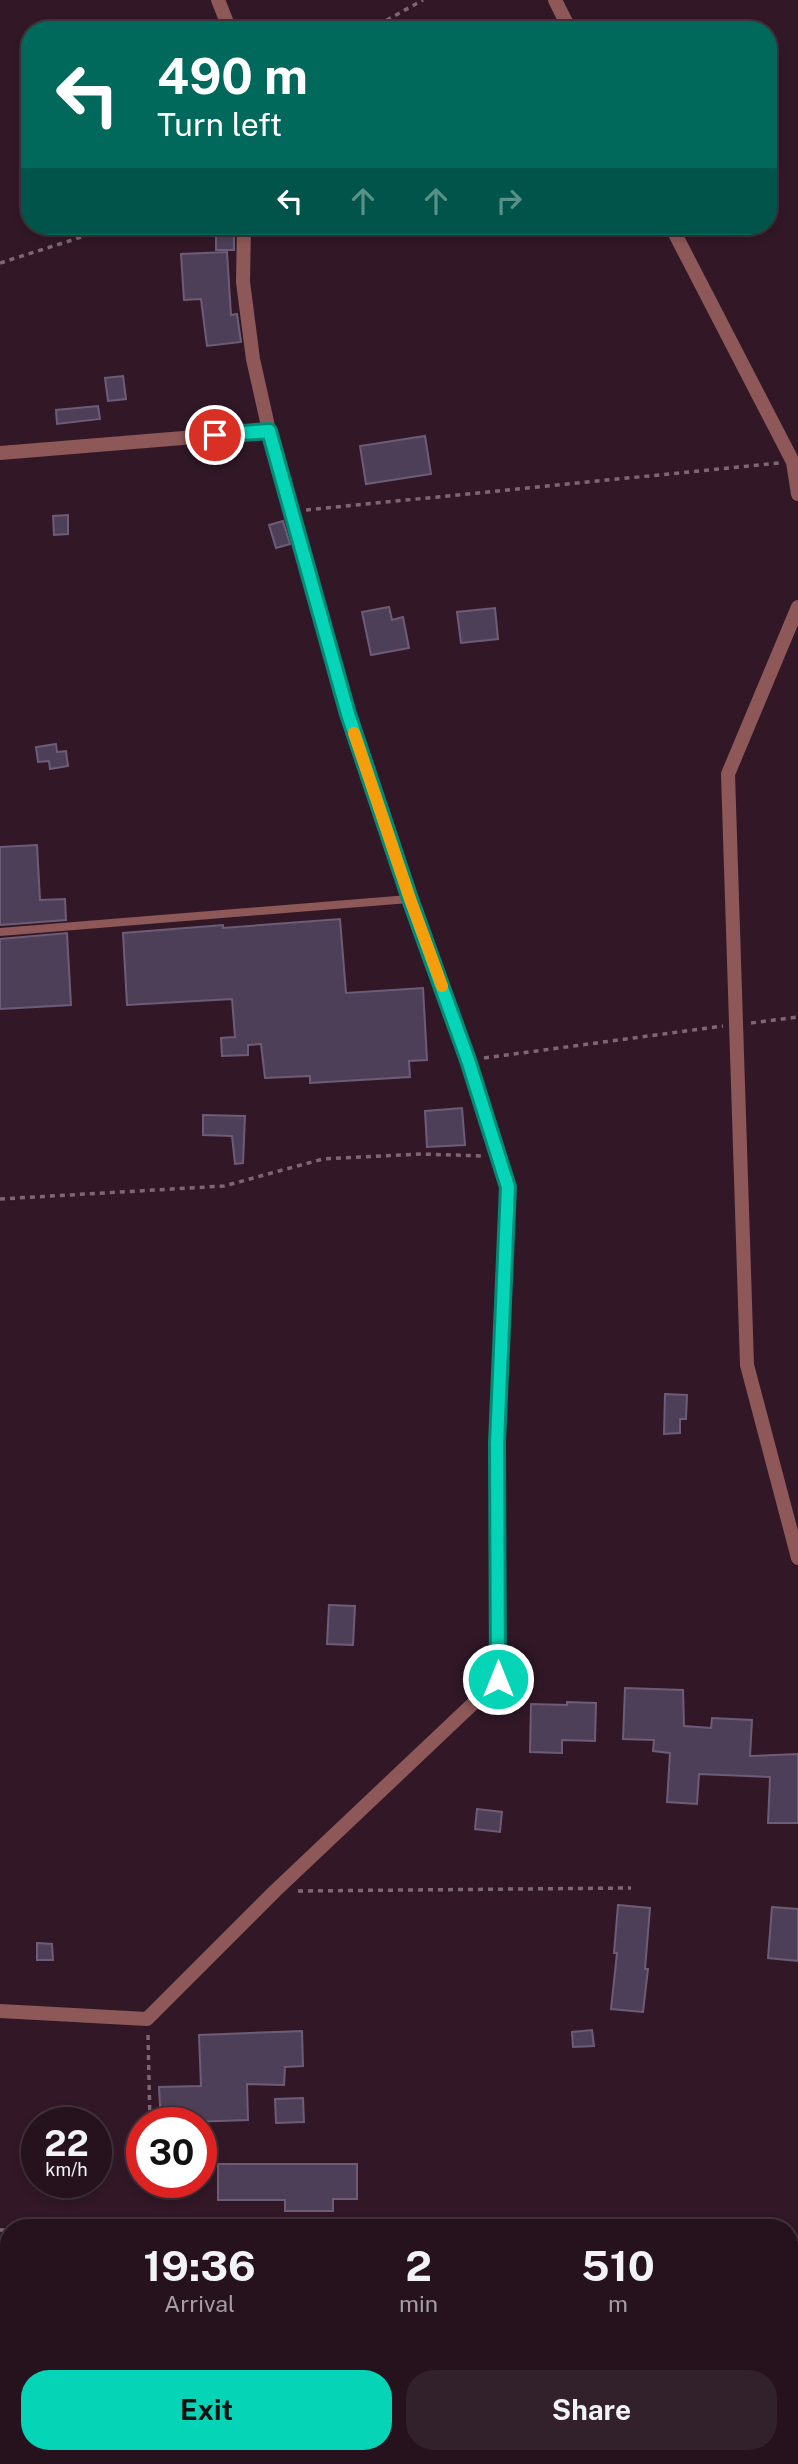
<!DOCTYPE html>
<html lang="en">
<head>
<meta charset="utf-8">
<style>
  :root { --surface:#26121d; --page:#32202a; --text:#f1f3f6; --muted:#a49ea4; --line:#42323b; --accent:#05d5b6 }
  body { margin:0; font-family:"Public Sans",sans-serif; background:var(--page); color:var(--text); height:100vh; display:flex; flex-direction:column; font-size:26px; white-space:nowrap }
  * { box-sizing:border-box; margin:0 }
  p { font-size:23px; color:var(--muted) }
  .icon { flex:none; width:38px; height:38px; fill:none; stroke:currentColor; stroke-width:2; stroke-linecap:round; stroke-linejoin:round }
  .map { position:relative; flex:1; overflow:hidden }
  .details { position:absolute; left:0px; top:2219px; width:798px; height:245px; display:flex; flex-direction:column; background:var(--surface); border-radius:28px 28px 0 0; box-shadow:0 4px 10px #0003,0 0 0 2px var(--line) }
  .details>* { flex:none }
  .top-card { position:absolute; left:21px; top:21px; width:756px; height:214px; border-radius:28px; box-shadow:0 4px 10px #0003,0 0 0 2px var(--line); background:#00695c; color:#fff; overflow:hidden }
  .speed { position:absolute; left:21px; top:2107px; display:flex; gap:14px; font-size:35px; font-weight:700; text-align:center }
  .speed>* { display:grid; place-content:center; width:91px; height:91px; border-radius:50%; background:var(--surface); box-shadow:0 4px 10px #0003,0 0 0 2px var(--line); line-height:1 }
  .speed small { font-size:18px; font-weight:400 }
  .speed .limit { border:10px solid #d22; background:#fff; color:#111 }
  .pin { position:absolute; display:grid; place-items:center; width:60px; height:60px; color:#fff; margin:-30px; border:4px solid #fff; border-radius:50%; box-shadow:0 2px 7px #0007 }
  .me { position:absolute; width:77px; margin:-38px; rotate:0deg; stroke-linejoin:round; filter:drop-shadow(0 0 5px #0008) }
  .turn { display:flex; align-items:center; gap:24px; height:147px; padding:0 21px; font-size:32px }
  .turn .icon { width:91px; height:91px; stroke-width:2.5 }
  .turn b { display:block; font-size:49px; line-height:60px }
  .lanes { display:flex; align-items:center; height:66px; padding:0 21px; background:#0003; justify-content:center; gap:35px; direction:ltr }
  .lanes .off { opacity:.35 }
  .eta { display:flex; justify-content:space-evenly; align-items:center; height:119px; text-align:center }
  .eta b { font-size:42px; font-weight:700; line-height:49px }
  .primary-button { display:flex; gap:14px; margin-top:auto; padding:14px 21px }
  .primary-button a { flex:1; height:80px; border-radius:28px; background:var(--accent); color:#111; font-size:28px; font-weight:700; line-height:80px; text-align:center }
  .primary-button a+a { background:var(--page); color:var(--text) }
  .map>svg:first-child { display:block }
  .building { fill:#4e3f58; stroke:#6d5c77; stroke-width:2 }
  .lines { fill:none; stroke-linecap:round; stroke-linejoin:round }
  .path { stroke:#7e6774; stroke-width:3.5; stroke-dasharray:5 5; stroke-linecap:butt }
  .lane { stroke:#8e5858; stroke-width:8 }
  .street { stroke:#8e5858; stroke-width:14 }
  .route-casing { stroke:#038a76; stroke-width:18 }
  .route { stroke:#05d5b6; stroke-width:12 }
  .slow { stroke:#f59e0b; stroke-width:12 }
</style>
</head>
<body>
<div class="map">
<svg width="798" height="2464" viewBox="0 0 798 2464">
  <rect width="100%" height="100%" fill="#321827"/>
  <!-- building -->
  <path class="building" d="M216 227H234V250H216Z
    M227 252 231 315 237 314 241 342 207 346 201 299 184 300 181 254Z
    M123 376 126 399 108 401 105 378Z
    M98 406 100 419 57 424 56 410Z
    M425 436 431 474 366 484 360 446Z
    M68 515V534L54 535 53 516Z
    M283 521 290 544 276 548 269 525Z
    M389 607 392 620 403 617 409 648 371 655 362 612Z
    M495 608 498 639 461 643 457 612Z
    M56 744 57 752 66 751 68 766 50 769 49 761 38 762 36 747Z
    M37 845 40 900 65 899 66 920 0 925V847Z
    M340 919 346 993 423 988 427 1060 409 1061 410 1077 310 1083V1076L265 1078 261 1044 248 1045V1055L222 1056 221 1038 235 1037 232 999 127 1005 123 933 223 925V928Z
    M67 933 71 1005 0 1009V939Z
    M462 1108 465 1145 427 1147 425 1111Z
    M203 1115 245 1116 243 1163 235 1164 232 1136 203 1135Z
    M665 1394 687 1395 686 1419H680V1433L664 1434Z
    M329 1605 355 1606 353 1645 327 1644Z
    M625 1688 683 1690 684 1726 711 1728 712 1718 752 1720 750 1756 798 1754V1823H768L770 1777 699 1774 697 1804 667 1802 670 1753 653 1751 654 1740 623 1739Z
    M567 1702 596 1703 595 1741 562 1740V1753L530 1752 531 1704 567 1705Z
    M477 1809 502 1812 500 1832 475 1829Z
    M618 1905 650 1908 645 1969H648L643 2012 611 2009 617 1953H614Z
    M772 1907 798 1909V1961L768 1958Z
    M37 1943 52 1944 53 1960H37Z
    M592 2030 594 2046 573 2047 572 2032Z
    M302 2031 303 2066 285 2067 284 2085 247 2084 248 2120 161 2123 159 2087 201 2086 199 2035Z
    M303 2098 304 2122 276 2123 275 2099Z
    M218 2164H357V2199H333V2211H285V2200H218Z"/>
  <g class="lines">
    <!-- path -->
    <path class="path" d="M369 30 423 0
      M0 263 116 226
      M306 510 779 463
      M751 1023 798 1017
      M484 1058 723 1026
      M0 1199 224 1186 323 1159 421 1154 484 1156
      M298 1891 631 1888
      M148 2035 150 2123
      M0 2230H9"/>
    <!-- lane -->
    <path class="lane" d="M0 932 409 899
      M0 2356 9 2379"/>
    <!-- street -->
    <path class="street" d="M218 0 230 30
      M555 0 570 30
      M671 226 793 462 798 494
      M0 453 269 431
      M798 607 728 774 747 1365 798 1558
      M0 2011 147 2019 275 1891 498 1680 497 1442 501 1321 508 1187 468 1060 409 899 348 714 276 462 253 359 243 282 244 226
      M0 2422 9 2428
      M51 2455 64 2464
      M719 2464 770 2460 798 2461"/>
  </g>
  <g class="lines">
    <defs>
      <path id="route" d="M215 435 269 431 348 714 410 899 468 1060 508 1187 497 1443 498 1679"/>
    </defs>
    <!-- route casing -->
    <use href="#route" class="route-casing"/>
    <!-- route -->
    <use href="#route" class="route"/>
    <!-- slow -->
    <path class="slow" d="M354 733 410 899 442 986"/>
  </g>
</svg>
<div class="speed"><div>22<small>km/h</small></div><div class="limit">30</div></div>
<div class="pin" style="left:215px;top:435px;background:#d93025"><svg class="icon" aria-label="arrive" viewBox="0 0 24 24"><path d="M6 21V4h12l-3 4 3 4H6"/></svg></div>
<svg class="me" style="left:498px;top:1679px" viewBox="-20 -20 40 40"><circle r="17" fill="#05d5b6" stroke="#fff" stroke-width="3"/><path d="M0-11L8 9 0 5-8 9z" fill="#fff"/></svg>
<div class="top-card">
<div class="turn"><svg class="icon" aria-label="left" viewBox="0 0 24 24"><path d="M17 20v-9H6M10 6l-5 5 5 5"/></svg><div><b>490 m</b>Turn left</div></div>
<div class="lanes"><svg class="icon" aria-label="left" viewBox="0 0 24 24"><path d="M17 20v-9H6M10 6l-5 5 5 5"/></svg><svg class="icon off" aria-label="ahead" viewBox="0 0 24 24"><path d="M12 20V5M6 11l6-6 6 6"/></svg><svg class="icon off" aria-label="ahead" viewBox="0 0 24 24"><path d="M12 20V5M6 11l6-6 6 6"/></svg><svg class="icon off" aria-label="right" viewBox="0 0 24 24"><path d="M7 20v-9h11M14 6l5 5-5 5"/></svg></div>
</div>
<section class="details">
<div class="eta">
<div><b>19:36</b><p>Arrival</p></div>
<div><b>2</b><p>min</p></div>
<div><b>510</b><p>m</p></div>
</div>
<div class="primary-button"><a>Exit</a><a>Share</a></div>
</section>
</div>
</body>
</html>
